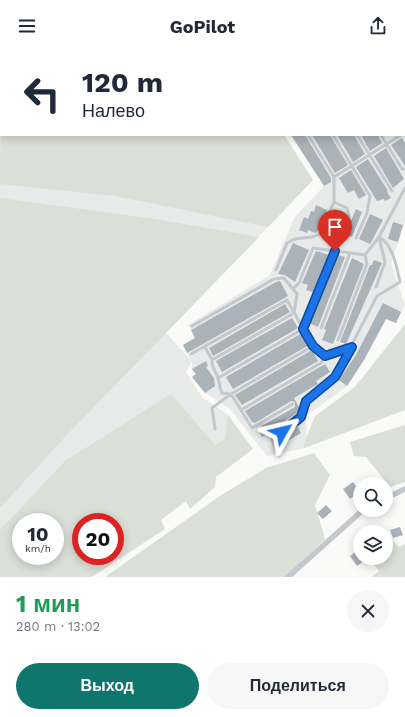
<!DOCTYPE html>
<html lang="ru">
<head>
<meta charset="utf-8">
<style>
  :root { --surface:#fff; --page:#f6f6f7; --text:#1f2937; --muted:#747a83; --accent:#0f766e }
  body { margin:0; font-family:"Work Sans",sans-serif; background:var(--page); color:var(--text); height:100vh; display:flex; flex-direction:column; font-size:15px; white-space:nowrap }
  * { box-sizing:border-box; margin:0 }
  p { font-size:13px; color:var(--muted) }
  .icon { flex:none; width:22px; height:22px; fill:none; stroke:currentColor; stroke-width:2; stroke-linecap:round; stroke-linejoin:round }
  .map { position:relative; height:525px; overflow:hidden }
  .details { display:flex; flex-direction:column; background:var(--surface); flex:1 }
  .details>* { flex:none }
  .hud { position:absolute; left:0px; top:0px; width:405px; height:84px; box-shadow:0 2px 10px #0003; background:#fff; color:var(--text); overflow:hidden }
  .fabs { position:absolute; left:353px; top:425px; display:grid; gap:8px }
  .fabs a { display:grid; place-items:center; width:40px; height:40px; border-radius:50%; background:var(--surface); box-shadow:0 2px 10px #0003; font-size:20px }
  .speed { position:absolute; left:12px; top:461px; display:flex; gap:8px; font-size:20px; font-weight:700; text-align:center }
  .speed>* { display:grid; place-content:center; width:52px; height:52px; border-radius:50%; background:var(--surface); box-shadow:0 2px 10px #0003; line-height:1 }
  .speed small { font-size:10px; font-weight:400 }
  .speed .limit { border:6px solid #d22; background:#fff; color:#111 }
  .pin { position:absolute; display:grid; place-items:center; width:34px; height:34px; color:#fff; margin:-41px -17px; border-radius:50% 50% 50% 0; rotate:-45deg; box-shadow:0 0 4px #0007 }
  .pin .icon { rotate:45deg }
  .me { position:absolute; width:44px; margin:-22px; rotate:53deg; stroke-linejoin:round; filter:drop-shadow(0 0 3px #0008) }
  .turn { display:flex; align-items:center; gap:14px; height:84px; padding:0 16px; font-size:18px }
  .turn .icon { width:52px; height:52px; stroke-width:2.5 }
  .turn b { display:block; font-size:28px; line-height:34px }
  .round { display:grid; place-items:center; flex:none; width:42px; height:42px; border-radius:21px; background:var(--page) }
  .overview { display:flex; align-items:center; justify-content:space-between; height:68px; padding:0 16px }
  h1 { font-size:24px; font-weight:700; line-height:30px; color:#1e9e55 }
  .cta { display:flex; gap:8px; margin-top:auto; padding:8px 16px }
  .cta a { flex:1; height:46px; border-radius:24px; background:var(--accent); color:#fff; font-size:16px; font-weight:700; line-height:46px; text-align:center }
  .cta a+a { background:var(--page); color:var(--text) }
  header { display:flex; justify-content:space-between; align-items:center; height:52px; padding:0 16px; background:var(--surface); font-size:18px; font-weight:700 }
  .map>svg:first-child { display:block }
  .built { fill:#e8e9e9 }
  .green { fill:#dadfd7; fill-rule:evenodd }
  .building { fill:#aab3b9 }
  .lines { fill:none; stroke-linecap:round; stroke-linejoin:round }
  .service { stroke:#c3c8cc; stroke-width:3 }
  .minor { stroke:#c3c8cc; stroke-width:5.5 }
  .tertiary { stroke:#c3c8cc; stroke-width:7 }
  .route-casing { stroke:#114b97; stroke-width:10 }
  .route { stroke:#1a73e8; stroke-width:7 }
</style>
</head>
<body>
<header><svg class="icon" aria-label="menu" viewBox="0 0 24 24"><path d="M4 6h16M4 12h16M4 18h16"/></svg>GoPilot<svg class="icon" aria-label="share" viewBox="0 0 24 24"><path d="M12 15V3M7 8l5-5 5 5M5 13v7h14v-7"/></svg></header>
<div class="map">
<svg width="405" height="525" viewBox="0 0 405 525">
  <rect width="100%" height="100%" fill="#fafaf8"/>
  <!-- built -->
  <path class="built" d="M350 0H405V169L391 212 405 253 396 271 386 267 364 308 347 334 306 364 307 385 301 397 267 404 229 356 205 341 192 325 196 322 192 317V309L186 320 202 345 228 363 253 397 55 470H21V504L0 525V23L1 83H284L313 128 166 281 190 307 183 293 195 286 188 273 270 223 294 166 324 134 291 83H404V1H348Z"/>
  <!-- green -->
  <path class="green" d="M1 22V83H284L313 128 268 175 115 144 0 132Z
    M0 146 155 167 259 185 63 387 0 456Z
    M405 272V358L302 397 315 364 355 335Z
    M171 342 215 393 225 387 228 363 253 397 216 425 215 435 190 457 186 449 161 468 165 477 92 525H0V478L65 409ZM21 470H55V504H21ZM81 470H115V504H81Z
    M405 373V430L390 435 366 405 354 404 350 390Z
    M314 401 330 423 315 453 325 487 286 525H105L220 444 266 416Z
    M386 482 399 495 405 492V525H371L379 519 369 506H386Z"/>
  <!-- building -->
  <path class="building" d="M291 83H305L331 126V130L324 134Z
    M312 83H330L348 113 335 121Z
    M337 83H354L365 102 353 110Z
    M361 83H378L382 91 370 99Z
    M402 86 405 91V114L391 93Z
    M386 96 404 127 393 136 374 104Z
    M368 107 388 139 387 140 391 146 385 149 384 147 377 149 356 115Z
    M351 118 366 143 359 147 354 138 348 141 339 126Z
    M316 153 327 158 318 179 315 181 308 178 307 181 299 178 304 165 308 167 311 159 314 160Z
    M334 157 345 161 346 164 336 187 324 181Z
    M356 157 362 160 352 185 345 183Z
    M370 162 383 168 370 192 359 187Z
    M393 170 403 173 398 190 388 187Z
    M293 191 309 198 295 230 285 223 278 222Z
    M316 199 330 203 315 241 306 238 308 233 302 231Z
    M338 203 345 205 318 275 309 271Z
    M352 206 364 212 333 292 322 288 326 278 324 277Z
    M374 208 382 211 346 292 340 290 370 213H372Z
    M280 229 288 244 187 301 183 293 195 286 191 278 276 230Z
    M383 251 401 260 396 271 386 267 364 308 347 334 339 328 356 303Z
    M285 252 290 260 213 304 209 296Z
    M292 266 298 276 222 320 216 309Z
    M302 281 309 293 233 337 226 325Z
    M312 298 318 309 242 353 235 343Z
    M206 309 208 314 206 315 214 326 215 334 205 341 192 325 196 322 192 317Z
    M325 312 330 320 316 329 318 332 294 346 300 357V360L285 368 287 372 272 383 271 380 262 385 258 376 295 355V350L291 349 255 371 252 370 245 359Z
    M297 374 301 381 279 394 276 388 290 377 291 378Z
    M353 430 360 440 350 447 343 437Z
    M326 453 332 459 323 467 317 461Z
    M400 475 403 483 393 486 390 478Z
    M358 498 360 506H368L357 514 350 504Z"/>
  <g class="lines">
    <!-- service -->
    <path class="service" d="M365 0 366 1
      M404 58 405 57
      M404 71 405 73
      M404 81 405 80
      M308 83 334 125 401 83
      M333 83 370 144 367 161 356 186
      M357 83 392 139
      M381 83 402 117H405
      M334 150 347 156 349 164 340 186
      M276 218 287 191 295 187 312 185 320 182 334 150V125
      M376 235 385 210 379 185
      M293 237 299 231 313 196 365 203 379 185 405 136
      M192 274 274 227 284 226 297 242 294 261 212 308 205 295
      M321 276 350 201
      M338 288 367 212 365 203
      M191 302 287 248 313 294 325 304 352 295
      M212 308C211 316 216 318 218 326 220 332 219 335 222 341L231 342
      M218 326 303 277 335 199
      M231 342 241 358 321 311 325 304
      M241 358 252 376 293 352
      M215 377 212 356 231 342 313 294
      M279 404 272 387 301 365 306 349 335 325 377 244 400 230C397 216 393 192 379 185"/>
    <!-- minor -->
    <path class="minor" d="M386 446 405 437
      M288 525 363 458"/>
    <!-- tertiary -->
    <path class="tertiary" d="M31 1 33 0
      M0 18 1 17"/>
  </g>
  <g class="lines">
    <defs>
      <path id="route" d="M282 380 301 365 306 349 335 325 352 295 325 304 313 294 303 277 335 199"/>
    </defs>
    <!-- route casing -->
    <use href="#route" class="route-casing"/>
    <!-- route -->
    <use href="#route" class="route"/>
  </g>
</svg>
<div class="fabs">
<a><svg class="icon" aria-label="search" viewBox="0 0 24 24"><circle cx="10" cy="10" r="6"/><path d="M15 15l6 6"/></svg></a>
<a><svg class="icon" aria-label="layers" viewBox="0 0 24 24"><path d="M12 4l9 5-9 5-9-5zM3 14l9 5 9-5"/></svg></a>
</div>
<div class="speed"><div>10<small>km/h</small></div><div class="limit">20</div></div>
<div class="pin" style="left:335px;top:199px;background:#d93025"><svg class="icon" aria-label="arrive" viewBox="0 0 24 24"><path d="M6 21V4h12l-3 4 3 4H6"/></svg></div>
<svg class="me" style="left:282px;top:380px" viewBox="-20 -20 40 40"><path d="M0-17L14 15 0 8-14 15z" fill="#1a73e8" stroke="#fff" stroke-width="4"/></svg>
<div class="hud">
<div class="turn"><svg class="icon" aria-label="left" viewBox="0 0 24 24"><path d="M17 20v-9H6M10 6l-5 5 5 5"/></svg><div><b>120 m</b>Налево</div></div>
</div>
</div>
<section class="details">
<div class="overview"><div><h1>1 мин</h1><p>280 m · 13:02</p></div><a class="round"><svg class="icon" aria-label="close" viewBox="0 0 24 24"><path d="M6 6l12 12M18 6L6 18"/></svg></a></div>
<div class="cta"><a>Выход</a><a>Поделиться</a></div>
</section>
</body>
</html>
